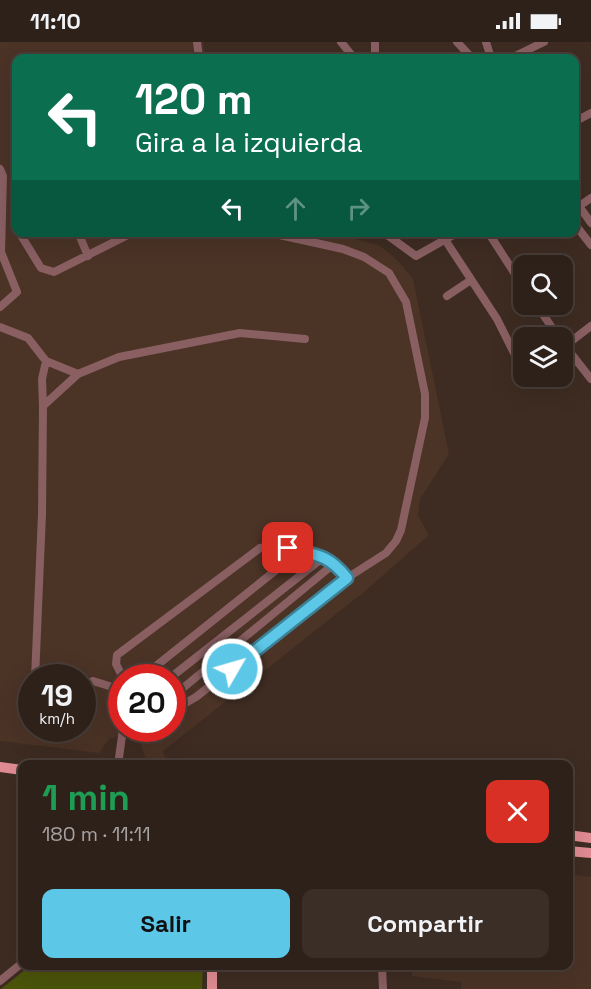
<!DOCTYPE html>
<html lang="es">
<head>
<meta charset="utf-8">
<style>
  :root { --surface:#2e211a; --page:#3a2e27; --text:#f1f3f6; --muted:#a7a3a2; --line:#493e39; --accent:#5cc7e7 }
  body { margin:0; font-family:"Space Grotesk",sans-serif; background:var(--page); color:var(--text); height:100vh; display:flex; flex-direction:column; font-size:22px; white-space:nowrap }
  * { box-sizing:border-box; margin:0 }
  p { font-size:20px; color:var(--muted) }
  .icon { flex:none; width:33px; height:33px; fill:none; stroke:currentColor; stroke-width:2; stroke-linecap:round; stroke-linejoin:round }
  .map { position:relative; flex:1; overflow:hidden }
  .details { position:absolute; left:18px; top:718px; width:555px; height:210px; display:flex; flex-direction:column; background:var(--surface); border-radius:12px; box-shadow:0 6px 24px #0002,0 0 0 2px var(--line) }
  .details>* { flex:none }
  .hud { position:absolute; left:12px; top:12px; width:567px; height:183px; border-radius:12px; box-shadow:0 6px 24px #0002,0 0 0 2px var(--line); background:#0b6e4f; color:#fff; overflow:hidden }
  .tools { position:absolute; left:513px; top:213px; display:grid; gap:12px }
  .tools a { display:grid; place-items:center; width:60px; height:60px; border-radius:12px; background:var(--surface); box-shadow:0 6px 24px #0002,0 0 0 2px var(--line); font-size:30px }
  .speed { position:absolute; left:18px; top:622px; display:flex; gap:12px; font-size:30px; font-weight:700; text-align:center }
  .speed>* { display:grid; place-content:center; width:78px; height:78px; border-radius:50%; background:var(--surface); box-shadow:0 6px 24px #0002,0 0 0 2px var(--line); line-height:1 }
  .speed small { font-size:15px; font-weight:400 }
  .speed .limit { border:9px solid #d22; background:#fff; color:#111 }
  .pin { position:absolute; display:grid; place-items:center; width:51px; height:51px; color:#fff; margin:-26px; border-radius:12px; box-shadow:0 3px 9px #0006 }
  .me { position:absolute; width:66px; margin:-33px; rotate:52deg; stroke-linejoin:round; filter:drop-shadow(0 0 4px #0008) }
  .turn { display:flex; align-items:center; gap:21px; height:126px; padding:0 24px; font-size:27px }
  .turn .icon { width:78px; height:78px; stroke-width:2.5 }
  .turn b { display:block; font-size:42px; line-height:51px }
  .lanes { display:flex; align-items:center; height:57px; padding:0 24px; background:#0003; justify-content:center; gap:30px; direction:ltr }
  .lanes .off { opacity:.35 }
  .round { display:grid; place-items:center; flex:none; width:63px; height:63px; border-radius:12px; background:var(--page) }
  .summary { display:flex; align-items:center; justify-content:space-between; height:102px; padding:0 24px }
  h1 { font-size:36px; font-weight:700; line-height:45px; color:#1e9e55 }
  .primary-button { display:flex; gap:12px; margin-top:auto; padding:12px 24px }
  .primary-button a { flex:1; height:69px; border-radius:12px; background:var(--accent); color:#111; font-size:24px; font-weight:700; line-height:69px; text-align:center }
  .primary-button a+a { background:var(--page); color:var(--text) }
  .status { display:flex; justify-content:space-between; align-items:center; height:42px; padding:0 30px; background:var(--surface); direction:ltr }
  .status svg { height:16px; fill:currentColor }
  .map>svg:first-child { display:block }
  .built { fill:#4b3326; fill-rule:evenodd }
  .green { fill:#4b540a }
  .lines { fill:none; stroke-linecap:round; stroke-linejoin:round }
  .minor { stroke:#895f62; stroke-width:8 }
  .major { stroke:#e18c93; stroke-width:10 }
  .route-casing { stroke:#3c8196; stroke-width:15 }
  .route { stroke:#5cc7e7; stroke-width:10 }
</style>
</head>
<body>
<div class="status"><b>11:10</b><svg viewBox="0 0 49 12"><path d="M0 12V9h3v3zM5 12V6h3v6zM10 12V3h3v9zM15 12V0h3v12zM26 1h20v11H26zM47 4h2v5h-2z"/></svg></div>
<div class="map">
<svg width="591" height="947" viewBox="0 0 591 947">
  <rect width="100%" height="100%" fill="#3e2c22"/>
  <!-- built -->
  <path class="built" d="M0 0H203L206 16H16V190H326L379 203 397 218 413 237 449 412 420 457 418 474 429 493 364 550 163 709 166 720 146 718 138 694 122 693 109 697 99 711 0 699ZM32 636H82V687H32ZM122 636H172V687H122Z
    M569 832 591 835V947H461V940L412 934V924H568Z"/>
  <!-- green -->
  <path class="green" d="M30 924H203L202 947H1Z"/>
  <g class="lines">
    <!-- minor -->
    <path class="minor" d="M197 0 199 16
      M341 0 354 16
      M375 0V16
      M457 0 472 16
      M486 0 491 16
      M511 16 544 0
      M574 80 591 71
      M0 127 3 134 1 210 17 250 0 265
      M574 157 591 181
      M575 167 591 156
      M16 173V185
      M574 181 591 203
      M19 190 41 226 54 230 134 190
      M78 190 88 214
      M383 190 416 214 455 192
      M440 190 497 277 524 331
      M488 190 524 246
      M491 195 499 190
      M447 254 471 238
      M536 262 559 296
      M0 285 28 296 46 319 78 332
      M562 300 591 337
      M565 304 591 284
      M43 364 42 337 46 319
      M35 636 42 472 43 364 78 332 119 315 240 291 305 297
      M123 636 116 622 117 613 260 506C276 502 311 507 327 515 336 520 341 528 347 536
      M141 636 300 509
      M170 636 325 514
      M82 643 93 639 122 648
      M172 655 335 521
      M172 661 182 663 196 655 347 536 386 511 396 499 401 488 425 376V352L406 260 389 231 364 215 343 207 266 190
      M118 723 123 687
      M382 924 383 947
      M0 939 22 921"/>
    <!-- major -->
    <path class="major" d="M0 725 22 728
      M568 793 591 796
      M568 809 591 811
      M212 947V924"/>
  </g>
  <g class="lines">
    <defs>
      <path id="route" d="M232 627 347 536C328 512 316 513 288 506"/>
    </defs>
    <!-- route casing -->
    <use href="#route" class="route-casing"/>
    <!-- route -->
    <use href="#route" class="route"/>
  </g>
</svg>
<div class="tools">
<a><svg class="icon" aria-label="search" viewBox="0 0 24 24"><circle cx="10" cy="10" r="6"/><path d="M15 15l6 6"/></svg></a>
<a><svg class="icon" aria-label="layers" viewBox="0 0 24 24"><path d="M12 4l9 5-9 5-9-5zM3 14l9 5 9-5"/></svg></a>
</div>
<div class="speed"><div>19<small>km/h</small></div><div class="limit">20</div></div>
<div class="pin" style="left:288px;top:506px;background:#d93025"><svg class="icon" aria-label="arrive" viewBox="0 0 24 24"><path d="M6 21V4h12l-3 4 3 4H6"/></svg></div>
<svg class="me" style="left:232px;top:627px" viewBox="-20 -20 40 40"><circle r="17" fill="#5cc7e7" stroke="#fff" stroke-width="3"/><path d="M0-11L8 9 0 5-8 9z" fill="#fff"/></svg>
<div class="hud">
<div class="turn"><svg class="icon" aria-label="left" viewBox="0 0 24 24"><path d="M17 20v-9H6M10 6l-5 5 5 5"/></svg><div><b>120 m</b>Gira a la izquierda</div></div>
<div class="lanes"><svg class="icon" aria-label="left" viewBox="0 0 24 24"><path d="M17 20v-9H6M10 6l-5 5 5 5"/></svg><svg class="icon off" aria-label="ahead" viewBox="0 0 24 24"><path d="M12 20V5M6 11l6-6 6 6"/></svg><svg class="icon off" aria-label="right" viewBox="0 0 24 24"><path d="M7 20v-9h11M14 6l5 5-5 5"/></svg></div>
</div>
<section class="details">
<div class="summary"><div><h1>1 min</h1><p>180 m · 11:11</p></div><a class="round" style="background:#d93025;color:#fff"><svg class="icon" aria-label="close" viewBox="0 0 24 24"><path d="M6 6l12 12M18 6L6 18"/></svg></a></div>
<div class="primary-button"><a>Salir</a><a>Compartir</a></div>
</section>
</div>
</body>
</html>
